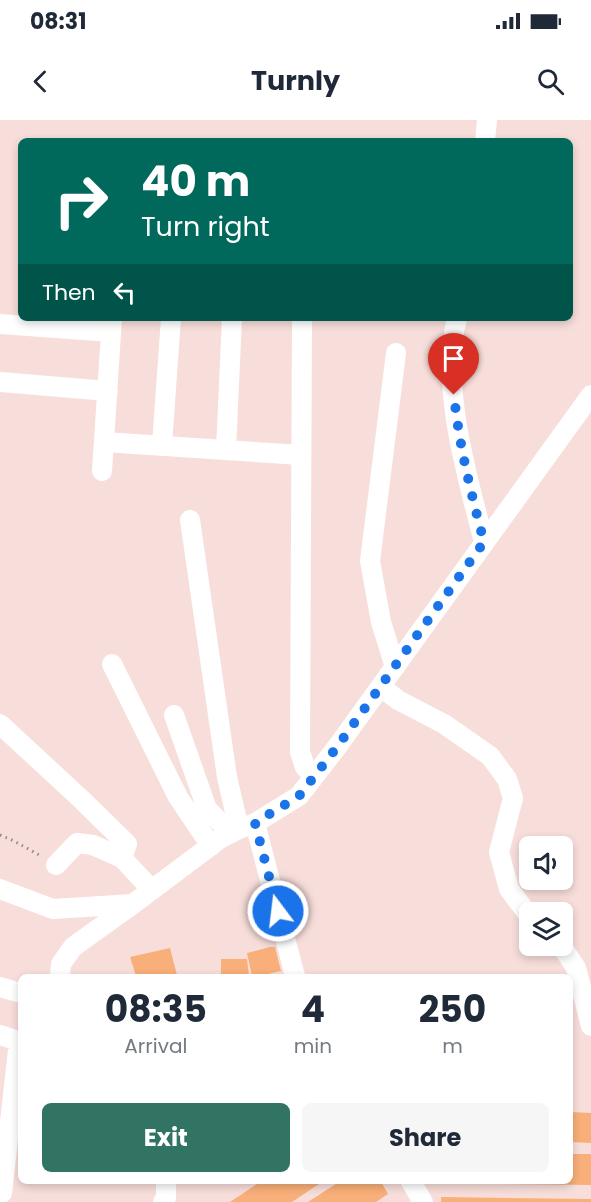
<!DOCTYPE html>
<html lang="en">
<head>
<meta charset="utf-8">
<style>
  :root { --surface:#fff; --page:#f6f6f7; --text:#1f2937; --muted:#747a83; --accent:#327464 }
  body { margin:0; font-family:Poppins,sans-serif; background:var(--page); color:var(--text); height:100vh; display:flex; flex-direction:column; font-size:22px; white-space:nowrap }
  * { box-sizing:border-box; margin:0 }
  p { font-size:20px; color:var(--muted) }
  .icon { flex:none; width:33px; height:33px; fill:none; stroke:currentColor; stroke-width:2; stroke-linecap:round; stroke-linejoin:round }
  .map { position:relative; flex:1; overflow:hidden }
  .details { position:absolute; left:18px; top:854px; width:555px; height:210px; display:flex; flex-direction:column; background:var(--surface); border-radius:9px; box-shadow:0 3px 9px #0003 }
  .details>* { flex:none }
  .top-card { position:absolute; left:18px; top:18px; width:555px; height:183px; border-radius:9px; box-shadow:0 3px 9px #0003; background:#00695c; color:#fff; overflow:hidden }
  .fabs { position:absolute; left:519px; top:716px; display:grid; gap:12px }
  .fabs a { display:grid; place-items:center; width:54px; height:54px; border-radius:9px; background:var(--surface); box-shadow:0 3px 9px #0003; font-size:30px }
  .pin { position:absolute; display:grid; place-items:center; width:51px; height:51px; color:#fff; margin:-62px -26px; border-radius:50% 50% 50% 0; rotate:-45deg; box-shadow:0 0 6px #0007 }
  .pin .icon { rotate:45deg }
  .me { position:absolute; width:66px; margin:-33px; rotate:345deg; stroke-linejoin:round; filter:drop-shadow(0 0 4px #0008) }
  .turn { display:flex; align-items:center; gap:21px; height:126px; padding:0 24px; font-size:27px }
  .turn .icon { width:78px; height:78px; stroke-width:2.5 }
  .turn b { display:block; font-size:42px; line-height:51px }
  .then { display:flex; align-items:center; height:57px; padding:0 24px; background:#0003; gap:12px; font-size:22px }
  .eta { display:flex; justify-content:space-evenly; align-items:center; height:102px; text-align:center }
  .eta b { font-size:36px; font-weight:700; line-height:42px }
  .primary-button { display:flex; gap:12px; margin-top:auto; padding:12px 24px }
  .primary-button a { flex:1; height:69px; border-radius:9px; background:var(--accent); color:#fff; font-size:24px; font-weight:700; line-height:69px; text-align:center }
  .primary-button a+a { background:var(--page); color:var(--text) }
  .status { display:flex; justify-content:space-between; align-items:center; height:42px; padding:0 30px; background:var(--surface); direction:ltr }
  .status svg { height:16px; fill:currentColor }
  header { display:flex; justify-content:space-between; align-items:center; height:78px; padding:0 24px; background:var(--surface); font-size:27px; font-weight:700 }
  .map>svg:first-child { display:block }
  .building { fill:#f9af79 }
  .lines { fill:none; stroke-linecap:round; stroke-linejoin:round }
  .path { stroke:#9a8885; stroke-width:3; stroke-dasharray:1.5 4.5; stroke-linecap:butt }
  .minor { stroke:#fff; stroke-width:20 }
  .route { stroke:#1a73e8; stroke-width:10; stroke-dasharray:0 18 }
</style>
</head>
<body>
<div class="status"><b>08:31</b><svg viewBox="0 0 49 12"><path d="M0 12V9h3v3zM5 12V6h3v6zM10 12V3h3v9zM15 12V0h3v12zM26 1h20v11H26zM47 4h2v5h-2z"/></svg></div>
<header><svg class="icon" aria-label="back" viewBox="0 0 24 24"><path d="M15 5l-7 7 7 7"/></svg>Turnly<svg class="icon" aria-label="search" viewBox="0 0 24 24"><circle cx="10" cy="10" r="6"/><path d="M15 15l6 6"/></svg></header>
<div class="map">
<svg width="591" height="1082" viewBox="0 0 591 1082">
  <rect width="100%" height="100%" fill="#f8deda"/>
  <!-- building -->
  <path class="building" d="M270 827H275L281 851 259 856H252L247 833Z
    M170 828 177 855 168 856H136L130 837Z
    M221 839H247L249 856H221Z
    M570 992 591 993V1023L570 1022Z
    M570 1034H591V1065L442 1063V1060H570Z
    M263 1060H325L292 1082H230Z
    M342 1060H380L388 1074 376 1082H308Z
    M441 1077 591 1079V1082H441Z"/>
  <g class="lines">
    <!-- path -->
    <path class="path" d="M0 715 14 721 41 736"/>
    <!-- minor -->
    <path class="minor" d="M485 21 487 0
      M302 198 300 632 305 647 314 657
      M457 198C440 265 467 356 484 422
      M0 204 111 212
      M0 262 108 271
      M104 322 301 335
      M162 325 171 198
      M226 330 232 198
      M102 351 112 198
      M190 400 227 657 239 709
      M112 544 178 677 211 726
      M395 547 381 502 370 441 396 233
      M381 567 398 580 444 604 490 636 507 659 513 678 499 732 509 769 530 797
      M174 595 207 689 231 713
      M0 604 81 679 127 724 122 738
      M255 703 295 856
      M56 745 77 723 93 725 122 738 152 770
      M0 769 53 789 133 784
      M561 825 576 848 591 906
      M60 856 61 844 73 827 133 784 221 718 239 709 255 703 299 676 337 627 591 275
      M0 867 21 873
      M0 915 21 922
      M410 1060 423 1082
      M2 1073 19 921
      M163 1082 166 1078V1060"/>
  </g>
  <g class="lines">
    <!-- route -->
    <path class="route" d="M278 791 255 703 299 676 337 627 484 422C471 373 459 325 454 275"/>
  </g>
</svg>
<div class="fabs">
<a><svg class="icon" aria-label="sound" viewBox="0 0 24 24"><path d="M4 9h4l5-4v14l-5-4H4zM17 9q2 3 0 6"/></svg></a>
<a><svg class="icon" aria-label="layers" viewBox="0 0 24 24"><path d="M12 4l9 5-9 5-9-5zM3 14l9 5 9-5"/></svg></a>
</div>
<div class="pin" style="left:454px;top:275px;background:#d93025"><svg class="icon" aria-label="arrive" viewBox="0 0 24 24"><path d="M6 21V4h12l-3 4 3 4H6"/></svg></div>
<svg class="me" style="left:278px;top:791px" viewBox="-20 -20 40 40"><circle r="17" fill="#1a73e8" stroke="#fff" stroke-width="3"/><path d="M0-11L8 9 0 5-8 9z" fill="#fff"/></svg>
<div class="top-card">
<div class="turn"><svg class="icon" aria-label="right" viewBox="0 0 24 24"><path d="M7 20v-9h11M14 6l5 5-5 5"/></svg><div><b>40 m</b>Turn right</div></div>
<div class="then">Then<svg class="icon" aria-label="left" viewBox="0 0 24 24"><path d="M17 20v-9H6M10 6l-5 5 5 5"/></svg></div>
</div>
<section class="details">
<div class="eta">
<div><b>08:35</b><p>Arrival</p></div>
<div><b>4</b><p>min</p></div>
<div><b>250</b><p>m</p></div>
</div>
<div class="primary-button"><a>Exit</a><a>Share</a></div>
</section>
</div>
</body>
</html>
